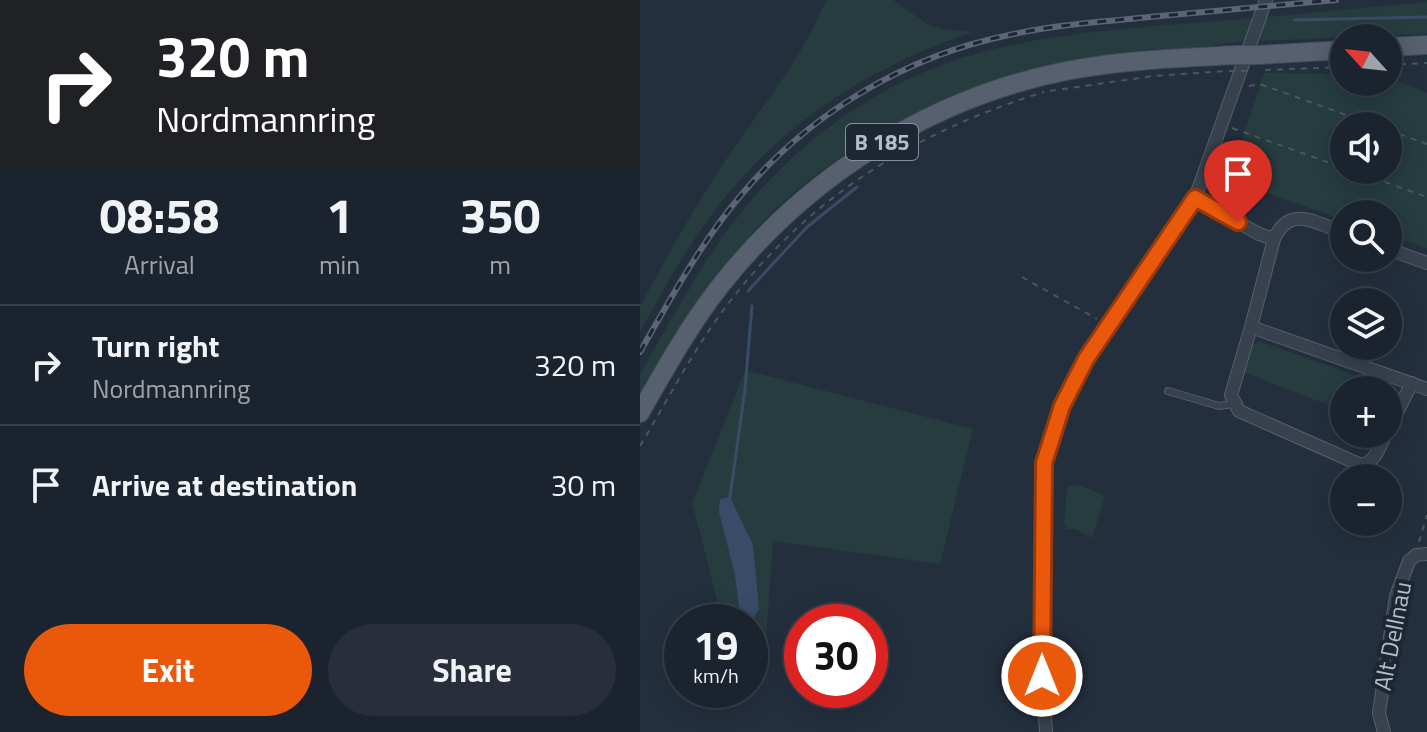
<!DOCTYPE html>
<html lang="en">
<head>
<meta charset="utf-8">
<style>
  :root { --surface:#1b232e; --page:#282f3a; --text:#f1f3f6; --muted:#a0a4aa; --line:#39404a; --accent:#ea580c }
  body { margin:0; font-family:"Titillium Web",sans-serif; background:var(--page); color:var(--text); height:100vh; display:flex; flex-direction:column; font-size:30px; white-space:nowrap }
  * { box-sizing:border-box; margin:0 }
  p { font-size:26px; color:var(--muted) }
  .icon { flex:none; width:44px; height:44px; fill:none; stroke:currentColor; stroke-width:2; stroke-linecap:round; stroke-linejoin:round }
  .map { position:relative; flex:1; overflow:hidden }
  .side { display:flex; flex-direction:column; background:var(--surface); width:640px }
  .side>* { flex:none }
  .top-card { background:#202124; color:#fff; overflow:hidden }
  .needle { width:52px; rotate:297deg }
  .controls { position:absolute; left:690px; top:24px; display:grid; gap:16px }
  .controls a { display:grid; place-items:center; width:72px; height:72px; border-radius:50%; background:var(--surface); box-shadow:0 4px 20px #0003,0 0 0 2px var(--line); font-size:40px }
  .speed { position:absolute; left:24px; top:604px; display:flex; gap:16px; font-size:40px; font-weight:700; text-align:center }
  .speed>* { display:grid; place-content:center; width:104px; height:104px; border-radius:50%; background:var(--surface); box-shadow:0 4px 20px #0003,0 0 0 2px var(--line); line-height:1 }
  .speed small { font-size:20px; font-weight:400 }
  .speed .limit { border:12px solid #d22; background:#fff; color:#111 }
  .pin { position:absolute; display:grid; place-items:center; width:68px; height:68px; color:#fff; margin:-82px -34px; border-radius:50% 50% 50% 0; rotate:-45deg; box-shadow:0 0 8px #0007 }
  .pin .icon { rotate:45deg }
  .me { position:absolute; width:88px; margin:-44px; rotate:0deg; stroke-linejoin:round; filter:drop-shadow(0 0 6px #0008) }
  .turn { display:flex; align-items:center; gap:28px; height:168px; padding:0 24px; font-size:36px }
  .turn .icon { width:104px; height:104px; stroke-width:2.5 }
  .turn b { display:block; font-size:56px; line-height:68px }
  .eta { display:flex; justify-content:space-evenly; align-items:center; height:136px; text-align:center }
  .eta b { font-size:48px; font-weight:700; line-height:56px }
  .cta { display:flex; gap:16px; margin-top:auto; padding:16px 24px }
  .cta a { flex:1; height:92px; border-radius:48px; background:var(--accent); color:#fff; font-size:32px; font-weight:700; line-height:92px; text-align:center }
  .cta a+a { background:var(--page); color:var(--text) }
  ul { padding:0; list-style:none }
  li { display:flex; align-items:center; gap:24px; height:120px; padding:0 24px; border-top:2px solid var(--line) }
  li div { flex:1 }
  li b { display:block; font-size:30px }
  li em { font-style:normal }
  main { display:flex; flex:1; min-height:0 }
  .map>svg:first-child { display:block }
  .green { fill:#263c3f; fill-rule:evenodd }
  .water { fill:#394c67 }
  .lines { fill:none; stroke-linecap:round; stroke-linejoin:round }
  .stream { stroke:#394c67; stroke-width:3 }
  .lane-casing { stroke:#565f6c; stroke-width:8 }
  .street-casing { stroke:#565f6c; stroke-width:14 }
  .primary-casing { stroke:#414a57; stroke-width:20 }
  .path { stroke:#44595c; stroke-width:2; stroke-dasharray:6 6; stroke-linecap:butt }
  .lane { stroke:#38414e; stroke-width:6 }
  .street { stroke:#38414e; stroke-width:12 }
  .primary { stroke:#56606e; stroke-width:18 }
  .rail-casing { stroke:#5a6575; stroke-width:6 }
  .rail { stroke:#1d2633; stroke-width:3; stroke-dasharray:9; stroke-linecap:butt }
  .primary-bridge-casing { stroke:#414a57; stroke-width:20; stroke-linecap:butt }
  .path-bridge { stroke:#44595c; stroke-width:2; stroke-dasharray:6 6; stroke-linecap:butt }
  .primary-bridge { stroke:#56606e; stroke-width:18 }
  .route-casing { stroke:#983908; stroke-width:20 }
  .route { stroke:#ea580c; stroke-width:14 }
  .labels { text-anchor:middle; stroke-width:8; stroke-linejoin:round; paint-order:stroke }
  .shield { fill:#1d2633; stroke:#878f9c; stroke-width:2 }
  .shield-label { font-size:22px; font-weight:bold; fill:#b4bcc9 }
  .street-label { font-size:24px; fill:#b4bcc9; stroke:#1d2633 }
</style>
</head>
<body>
<main>
<section class="side">
<div class="top-card">
<div class="turn"><svg class="icon" aria-label="right" viewBox="0 0 24 24"><path d="M7 20v-9h11M14 6l5 5-5 5"/></svg><div><b>320 m</b>Nordmannring</div></div>
</div>
<div class="eta">
<div><b>08:58</b><p>Arrival</p></div>
<div><b>1</b><p>min</p></div>
<div><b>350</b><p>m</p></div>
</div>
<ul>
<li><svg class="icon" aria-label="right" viewBox="0 0 24 24"><path d="M7 20v-9h11M14 6l5 5-5 5"/></svg><div><b>Turn right</b><p>Nordmannring</p></div><em>320 m</em></li>
<li><svg class="icon" aria-label="arrive" viewBox="0 0 24 24"><path d="M6 21V4h12l-3 4 3 4H6"/></svg><div><b>Arrive at destination</b></div><em>30 m</em></li>
</ul>
<div class="cta"><a>Exit</a><a>Share</a></div>
</section>
<div class="map">
<svg width="787" height="732" viewBox="0 0 787 732">
  <rect width="100%" height="100%" fill="#242f3e"/>
  <!-- green -->
  <path class="green" d="M186 0H253L287 24 301 29 333 32C224 69 136 126 67 221 42 255 22 294 0 331V306C26 259 51 212 81 167 117 112 161 62 186 0Z
    M787 2V34L618 41 626 17Z
    M613 18 605 41C593 42 581 44 571 46 554 49 535 48 517 49 482 52 448 58 414 64 312 83 185 153 115 230 69 280 34 336 0 394 0 388 0 381 0 376 2 367 10 357 14 349 27 326 41 303 54 281 119 168 226 79 354 49 438 29 527 26 613 18Z
    M624 73 704 74V82H748V76L787 93V248L748 235V214H704V220L589 180ZM704 126H748V170H704Z
    M619 341 759 391 761 393 748 421V390H704V411L603 372 609 347Z
    M105 370 333 429 300 564 133 541 124 667 110 666V622H83L52 503Z
    M439 485 465 496 452 538 436 529H427L424 524 427 487Z"/>
  <!-- water -->
  <path class="water" d="M90 497 113 545 119 609 114 617 113 637 110 636V622H101L95 575 79 512 80 499Z"/>
  <g class="lines">
    <!-- stream -->
    <path class="stream" d="M654 20 787 17
      M108 291 167 227 217 187
      M90 497 105 389 112 306"/>
    <defs>
      <path id="lane" d="M528 391 579 406 593 404"/>
      <path id="street" d="M555 198 619 234 634 239
        M704 233C676 223 650 204 634 239L611 327 787 389
        M748 249 787 263
        M611 327 591 395 599 411 721 465C735 463 740 446 746 434
        M748 430 772 383
        M406 732 402 676 404 463 422 406 446 359 555 198 626 0
        M744 732 739 713 756 596 769 561 776 555 787 554"/>
      <path id="primary" d="M748 47 787 45
        M618 55 704 50
        M0 413C25 369 50 324 81 285 167 176 290 98 426 71 482 60 539 58 596 55"/>
    </defs>
    <!-- lane casing -->
    <use href="#lane" class="lane-casing"/>
    <!-- street casing -->
    <use href="#street" class="street-casing"/>
    <!-- primary casing -->
    <use href="#primary" class="primary-casing"/>
    <!-- path -->
    <path class="path" d="M748 65 787 63
      M625 70 704 67
      M609 86 620 84 737 126
      M410 91 513 76 587 71
      M592 128 704 168
      M748 130 787 144
      M711 170 787 197
      M382 277 457 319
      M0 446C24 406 46 364 72 326 155 206 267 134 404 92
      M779 542 787 515"/>
    <!-- lane -->
    <use href="#lane" class="lane"/>
    <!-- street -->
    <use href="#street" class="street"/>
    <!-- primary -->
    <use href="#primary" class="primary"/>
    <defs>
      <path id="rail" d="M0 352C31 298 61 242 102 194 170 113 266 56 369 35 419 24 470 21 520 16 579 11 637 5 696 0"/>
    </defs>
    <!-- rail casing -->
    <use href="#rail" class="rail-casing"/>
    <!-- rail -->
    <use href="#rail" class="rail"/>
    <defs>
      <path id="primary-bridge" d="M596 55H618"/>
    </defs>
    <!-- primary-bridge casing -->
    <use href="#primary-bridge" class="primary-bridge-casing"/>
    <!-- path-bridge -->
    <path class="path-bridge" d="M589 71H612"/>
    <!-- primary-bridge -->
    <use href="#primary-bridge" class="primary-bridge"/>
  </g>
  <g class="lines">
    <defs>
      <path id="route" d="M402 676 404 463 422 406 446 359 555 198 598 222"/>
    </defs>
    <!-- route casing -->
    <use href="#route" class="route-casing"/>
    <!-- route -->
    <use href="#route" class="route"/>
  </g>
  <g class="labels">
    <!-- shield labels -->
    <rect class="shield" x="206" y="124" width="72" height="36" rx="6"/>
    <g class="shield-label">
      <text x="242" y="150">B 185</text>
    </g>
    <!-- street labels -->
    <g class="street-label">
      <text transform="translate(753 636) rotate(-79)" y="8">Alt Dellnau</text>
    </g>
  </g>
</svg>
<div class="controls">
<a><svg class="needle" viewBox="-14 -14 28 28"><path d="M0-13l5 13h-10z" fill="#e53935"/><path d="M0 13l5-13h-10z" fill="#a0a4aa"/></svg></a>
<a><svg class="icon" aria-label="sound" viewBox="0 0 24 24"><path d="M4 9h4l5-4v14l-5-4H4zM17 9q2 3 0 6"/></svg></a>
<a><svg class="icon" aria-label="search" viewBox="0 0 24 24"><circle cx="10" cy="10" r="6"/><path d="M15 15l6 6"/></svg></a>
<a><svg class="icon" aria-label="layers" viewBox="0 0 24 24"><path d="M12 4l9 5-9 5-9-5zM3 14l9 5 9-5"/></svg></a>
<a>+</a>
<a>−</a>
</div>
<div class="speed"><div>19<small>km/h</small></div><div class="limit">30</div></div>
<div class="pin" style="left:598px;top:222px;background:#d93025"><svg class="icon" aria-label="arrive" viewBox="0 0 24 24"><path d="M6 21V4h12l-3 4 3 4H6"/></svg></div>
<svg class="me" style="left:402px;top:676px" viewBox="-20 -20 40 40"><circle r="17" fill="#ea580c" stroke="#fff" stroke-width="3"/><path d="M0-11L8 9 0 5-8 9z" fill="#fff"/></svg>
</div>
</main>
</body>
</html>
